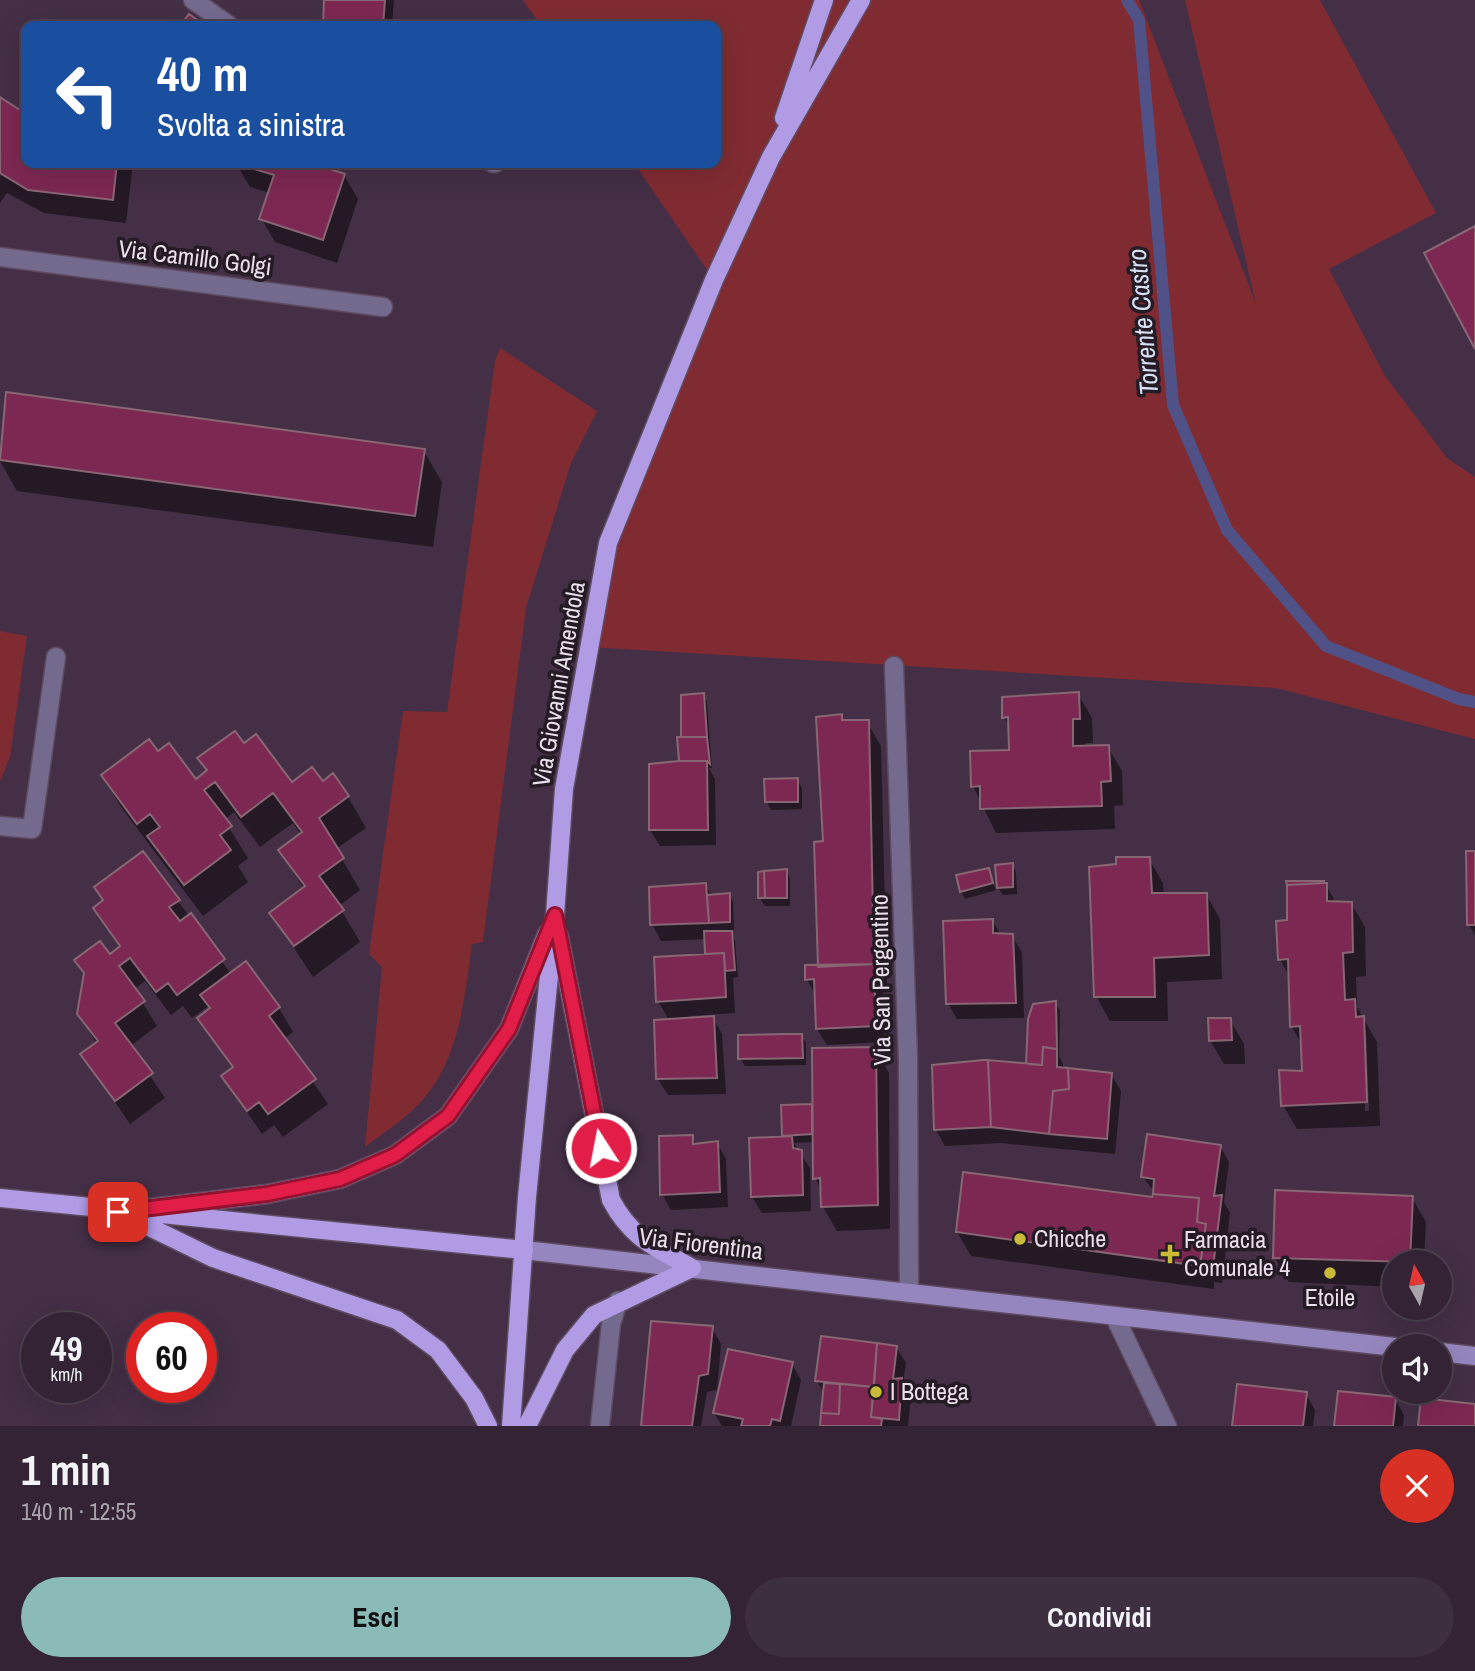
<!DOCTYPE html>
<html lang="it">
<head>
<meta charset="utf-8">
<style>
  :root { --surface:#332334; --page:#3e2f40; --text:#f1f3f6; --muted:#a9a4ac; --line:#4e404f; --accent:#8bbbb9 }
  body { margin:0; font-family:"Archivo Narrow",sans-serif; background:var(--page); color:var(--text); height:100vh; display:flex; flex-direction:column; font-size:26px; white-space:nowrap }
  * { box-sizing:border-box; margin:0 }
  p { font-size:23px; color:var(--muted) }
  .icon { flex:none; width:38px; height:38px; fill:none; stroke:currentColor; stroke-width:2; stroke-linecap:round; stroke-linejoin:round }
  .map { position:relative; height:1426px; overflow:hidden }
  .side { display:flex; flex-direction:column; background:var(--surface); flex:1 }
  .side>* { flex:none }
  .hud { position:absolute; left:21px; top:21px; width:700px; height:147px; border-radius:14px; box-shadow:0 7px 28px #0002,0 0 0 2px var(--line); background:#1a4fa0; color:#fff; overflow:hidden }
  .needle { width:46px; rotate:352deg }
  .buttons { position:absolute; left:1382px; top:1250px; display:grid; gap:14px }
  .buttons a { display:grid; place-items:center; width:70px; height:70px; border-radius:50%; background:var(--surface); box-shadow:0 7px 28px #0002,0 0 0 2px var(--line); font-size:35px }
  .speed { position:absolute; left:21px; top:1312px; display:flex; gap:14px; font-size:35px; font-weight:700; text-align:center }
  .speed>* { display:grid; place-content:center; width:91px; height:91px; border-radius:50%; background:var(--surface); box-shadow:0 7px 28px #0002,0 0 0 2px var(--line); line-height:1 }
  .speed small { font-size:18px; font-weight:400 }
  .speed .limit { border:10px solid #d22; background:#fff; color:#111 }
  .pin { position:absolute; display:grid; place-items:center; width:60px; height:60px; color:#fff; margin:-30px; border-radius:14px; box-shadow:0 4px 10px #0006 }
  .me { position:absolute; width:77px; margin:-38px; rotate:349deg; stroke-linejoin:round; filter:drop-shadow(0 0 5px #0008) }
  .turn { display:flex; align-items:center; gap:24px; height:147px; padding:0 21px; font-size:32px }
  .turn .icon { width:91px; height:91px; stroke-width:2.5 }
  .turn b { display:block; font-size:49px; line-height:60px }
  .round { display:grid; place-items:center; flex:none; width:74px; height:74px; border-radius:37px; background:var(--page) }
  .summary { display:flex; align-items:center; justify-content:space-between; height:119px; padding:0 21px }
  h1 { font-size:42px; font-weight:700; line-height:52px }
  .primary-button { display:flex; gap:14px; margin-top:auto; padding:14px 21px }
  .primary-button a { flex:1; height:80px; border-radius:42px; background:var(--accent); color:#111; font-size:28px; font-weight:700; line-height:80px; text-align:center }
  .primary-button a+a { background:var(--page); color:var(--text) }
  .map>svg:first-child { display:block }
  .green { fill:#802b32 }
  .shadow { fill:#0007; fill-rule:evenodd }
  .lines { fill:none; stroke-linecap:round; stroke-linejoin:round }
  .stream { stroke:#4f5187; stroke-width:12 }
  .building { fill:#7c2853; stroke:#886674; stroke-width:2 }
  .street-casing { stroke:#5f4b61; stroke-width:21 }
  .secondary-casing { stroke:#5f4b61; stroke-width:21 }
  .primary-casing { stroke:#5f4b61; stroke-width:21 }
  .street { stroke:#746a8e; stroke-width:18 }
  .secondary { stroke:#9686bf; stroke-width:18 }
  .primary { stroke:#b09be4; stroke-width:18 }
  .route-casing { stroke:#92132f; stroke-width:18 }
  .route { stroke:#e11d48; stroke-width:12 }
  .poi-dot { fill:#caba3a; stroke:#251b25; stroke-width:2.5 }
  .labels { text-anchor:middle; stroke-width:7; stroke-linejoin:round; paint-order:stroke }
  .street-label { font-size:24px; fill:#ecdfed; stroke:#251b25 }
  .poi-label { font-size:24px; fill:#ecdfed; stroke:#251b25; text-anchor:start }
  .water-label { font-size:26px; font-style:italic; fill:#d7dff5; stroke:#251b25 }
</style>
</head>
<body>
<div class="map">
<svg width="1475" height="1426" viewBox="0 0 1475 1426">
  <rect width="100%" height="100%" fill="#442f46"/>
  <!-- green -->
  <path class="green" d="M523 0H1139L1256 304 1185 0H1320L1436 213 1329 269 1385 376 1447 458 1475 477V739L1276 688 590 647 608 543 714 280 634 163H716V26H541Z
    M500 348 597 411 571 463 526 608 483 942 472 944C464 1002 459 1067 413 1110 398 1124 380 1135 365 1147L382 967 369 954 403 711 447 712 495 361Z
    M0 631 27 636 10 757 0 781Z"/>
  <!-- shadow -->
  <path class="shadow" d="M326 0H394L392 26H325Z
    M0 99 26 116V163H133L126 223 44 213 7 193 0 203Z
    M236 163H317L316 166 344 175 358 199 337 263 275 242 261 218 270 193 250 187Z
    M8 394 423 450 442 482 433 547 17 491 0 461Z
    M1078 694 1092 718 1093 743H1086V748L1108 747 1122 771 1123 805 1114 806 1115 829 996 833 973 786 1011 752 1010 727 1004 717Z
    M703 695 707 702 712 768H709L715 779 716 845 660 846 650 830 682 764V739Z
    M841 716 845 722H867L881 746 887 988H883L884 1042 827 1045 817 1029 816 996 807 980V967H820L824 842Z
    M244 746 292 784 322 783 348 797 366 828 336 849 360 890 339 906 360 942 313 977 272 914 304 889 280 850 301 835 293 823 260 847 234 812 224 820 248 858 238 866 248 882 203 916 121 807 103 776 157 754 195 781 208 772 200 758Z
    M797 780 802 788V809L771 810 767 802Z
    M1475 853V935L1469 925Z
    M1149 859 1163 883 1164 895 1206 894 1220 919 1222 979 1167 982 1168 1021H1110L1096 996Z
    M1012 865 1016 872 1017 894 1003 895 998 888Z
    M786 870 790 878V906H765L760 898Z
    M988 870 996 890 965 899 961 891Z
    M705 885 712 896 729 894 733 902 734 930H721V933H731L735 941 738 977 733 978 735 1013 690 1016V1019L713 1018 722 1034 726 1094 668 1095 658 1079 669 1020 658 1001 708 956 706 939 661 941 652 924Z
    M1326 885 1336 903H1351L1365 927 1366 976 1356 977 1357 1007 1377 1042 1380 1126 1297 1129 1283 1105 1304 1073 1302 1045 1292 1027 1290 978 1280 959 1289 921ZM1363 1028 1366 1031 1369 1111H1365Z
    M178 901 231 974 279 1008 293 1032 284 1039 328 1104 283 1137 274 1125 262 1134 223 1077 233 1069 199 1018 210 1010 208 1006 192 1018 183 1006 171 1015 145 981 134 989 157 1026 130 1046 165 1098 130 1124 82 1054 97 1044 79 1014 85 976 76 961 109 956 120 948 95 908Z
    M992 920 1001 935 1012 936 1022 952 1024 1018 957 1019 948 1003Z
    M1055 1003 1060 1010 1059 1056 1065 1069 1111 1074 1121 1091 1115 1154 1001 1143 945 1146 936 1130 934 1066H1028Z
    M1230 1020 1244 1044 1245 1064H1224L1210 1040Z
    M801 1036 806 1043V1065L745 1066 740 1058Z
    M875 1049 889 1073 890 1229 837 1231 823 1207 822 1192 815 1178 814 1142 794 1143 810 1168 811 1211 762 1213 752 1197 785 1138 783 1106H811L814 1111Z
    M692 1137 697 1145 717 1143 726 1159 728 1207 671 1210 662 1194Z
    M1220 1146 1229 1162 1224 1202 1230 1213 1222 1283 1214 1282V1289L971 1256 957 1232 1153 1199 1155 1193 1143 1177Z
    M1412 1198 1426 1222 1424 1262H1395V1287L1289 1282 1275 1258Z
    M712 1328 721 1344 717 1390 707 1392 701 1426H642Z
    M896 1347 906 1363 903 1383 911 1396 908 1426H822L825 1395 817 1381Z
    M792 1364 801 1380 791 1426H722L714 1413Z
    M1306 1394 1315 1410 1313 1426H1234Z
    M1395 1399 1404 1415 1403 1426H1336Z"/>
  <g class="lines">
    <!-- stream -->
    <path class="stream" d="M1127 0 1139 20 1173 405 1227 530 1326 646 1459 699 1475 702"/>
  </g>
  <!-- building -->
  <path class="building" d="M324 0H385L383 26H323Z
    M189 14 206 26H180Z
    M0 97 26 114 20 128 26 131V163H117L113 200 28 190 0 173Z
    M234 163H312L345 174 323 240 259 219 274 175Z
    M1475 226V349L1424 253Z
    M6 392 425 449 415 516 0 460Z
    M1079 692 1080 719H1073V746L1109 745 1111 781 1101 782 1102 806 980 809V786L971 787 970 751 1009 750 1008 717 1002 718V697Z
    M704 693 707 737H681V695Z
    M842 714V720H869L874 964 818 967 814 842 823 841 816 717Z
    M235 731 244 743 256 734 292 782 312 767 323 781 333 773 349 796 319 818 344 858 319 876 344 910 294 946 269 913 305 886 278 850 302 832 273 793 241 817 215 782 204 790 232 826 220 835 231 850 184 885 147 836 160 827 150 814 137 824 101 775 149 739 158 751 169 743 196 779 207 770 197 758Z
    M677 737H707L710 764 707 761H679Z
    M679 761H707L708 830H649V764Z
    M798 778V802H765L764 779Z
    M143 851 180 900 169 907 180 921 191 913 225 959 177 995 168 983 156 992 130 958 119 966 145 1001 115 1023 153 1073 115 1101 80 1054 98 1041 77 1014 84 973 74 960 100 941 110 954 120 946 93 908 103 900 94 887Z
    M1466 851H1475V925H1467Z
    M1116 857H1150L1152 893H1207L1209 955 1154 958 1155 997H1094L1089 867 1116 864Z
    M1013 863V887L997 888 995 865Z
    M989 868 993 883 960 892 956 875Z
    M787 869V898H765L764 871Z
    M764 871 765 898H758V872Z
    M1286 881H1324V883L1287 885Z
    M706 883 709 923 650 925 649 887Z
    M1324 883H1327V901L1352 902 1353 952 1343 953 1345 1000 1355 999 1356 1017 1364 1016 1367 1102 1281 1106 1279 1070 1302 1071 1300 1026 1290 1027 1288 959 1278 960 1276 921 1287 920V885Z
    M730 893V922L709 923 707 895Z
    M993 919V933L1013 934 1016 1003 946 1004 943 921Z
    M704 931H732L735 970 725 971 724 953 705 954Z
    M724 953 726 997 656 1002 654 957Z
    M246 961 280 1007 269 1016 316 1079 268 1114 259 1102 247 1111 221 1076 233 1067 197 1018 210 1008 200 995Z
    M874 964 876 1026 816 1029 814 979 805 980V965Z
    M1056 1001 1057 1049 1043 1047 1042 1065 1026 1064 1028 1019 1033 1004Z
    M714 1016 717 1078 656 1079 654 1020Z
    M1208 1018H1231L1232 1040 1209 1041Z
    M785 1034H802L803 1058 738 1059V1035Z
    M876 1047 878 1205 821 1207 820 1178 813 1179 812 1048Z
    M1043 1047 1057 1049V1067L1068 1068 1069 1089 1053 1091 1049 1134 991 1127 988 1060 1042 1065Z
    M984 1060H988L991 1127 934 1130 932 1065Z
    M1068 1068 1112 1073 1107 1139 1049 1134 1053 1091 1069 1089Z
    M812 1104V1134L782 1136 781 1105Z
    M1147 1134 1221 1145 1214 1196 1222 1195 1213 1267 1200 1266 1206 1224 1197 1222 1199 1198 1153 1194 1154 1179 1141 1177Z
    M693 1135V1144L718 1141 720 1192 660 1195 659 1136Z
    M792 1136 793 1148 802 1150 803 1195 751 1197 749 1138Z
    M963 1172 1152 1197 1153 1194 1199 1198 1197 1222 1206 1224 1200 1266 956 1232Z
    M1275 1190 1413 1196 1410 1262 1273 1258Z
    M651 1321 713 1326 708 1374 699 1376 692 1426H641Z
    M821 1336 877 1343 874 1387 815 1381Z
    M877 1343 897 1346 893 1379 902 1378 899 1420 871 1417Z
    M728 1349 793 1362 780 1421 772 1419 770 1426H741L743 1419 713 1413Z
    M824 1383 840 1384 839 1414 821 1413Z
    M840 1384 874 1387 871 1417 882 1419 881 1426H820L821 1413 839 1414Z
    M1237 1384 1307 1392 1303 1426H1232Z
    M1338 1391 1396 1397 1393 1426H1334Z
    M1421 1398 1475 1404V1426H1418Z"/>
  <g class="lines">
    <defs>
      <path id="street" d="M193 0 230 26
        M493 163H495
        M0 257 383 307
        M894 666 908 1059 909 1293
        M0 826 32 829 56 657
        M1115 1317 1167 1426
        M600 1426 611 1324 618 1301"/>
      <path id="secondary" d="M524 1250 1395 1347
        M1440 1352 1475 1356"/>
      <path id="primary" d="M784 118 824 0
        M559 936 611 1200C632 1239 655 1247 692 1268
        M0 1198 524 1250
        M118 1212 267 1194 340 1179 395 1155 448 1116 509 1029 547 934
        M127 1216 213 1258 397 1320 438 1350 474 1398 488 1426
        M511 1426 527 1197 555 915 564 789 608 543 714 280 771 157 861 0
        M527 1426 565 1350 594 1315 692 1268"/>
    </defs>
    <!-- street casing -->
    <use href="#street" class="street-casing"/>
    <!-- secondary casing -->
    <use href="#secondary" class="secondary-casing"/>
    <!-- primary casing -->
    <use href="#primary" class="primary-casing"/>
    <!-- street -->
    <use href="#street" class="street"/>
    <!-- secondary -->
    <use href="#secondary" class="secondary"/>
    <!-- primary -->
    <use href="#primary" class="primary"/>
  </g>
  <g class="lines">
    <defs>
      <path id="route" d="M118 1212 267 1194 340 1179 395 1155 448 1116 509 1029 555 915 601 1148"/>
    </defs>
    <!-- route casing -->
    <use href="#route" class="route-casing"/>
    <!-- route -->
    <use href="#route" class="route"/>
  </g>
  <!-- markers -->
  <g class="poi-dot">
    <circle cx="1020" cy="1239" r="7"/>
    <path d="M1166.5 1243.5h7v7h7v7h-7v7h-7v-7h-7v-7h7z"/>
    <circle cx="1330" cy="1273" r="7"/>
    <circle cx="876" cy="1392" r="7"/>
  </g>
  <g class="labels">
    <!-- street labels -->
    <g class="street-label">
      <text transform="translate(195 258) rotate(7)" y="8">Via Camillo Golgi</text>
      <text transform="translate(559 684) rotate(-80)" y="8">Via Giovanni Amendola</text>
      <text transform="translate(881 980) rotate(-91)" y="8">Via San Pergentino</text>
      <text transform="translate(701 1244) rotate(7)" y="8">Via Fiorentina</text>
    </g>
    <!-- poi labels -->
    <g class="poi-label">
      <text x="1034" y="1247">Chicche</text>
      <text x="1184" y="1248">Farmacia<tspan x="1184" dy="28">Comunale 4</tspan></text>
      <text x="1330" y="1306" text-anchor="middle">Etoile</text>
      <text x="890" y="1400">I Bottega</text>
    </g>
    <!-- water labels -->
    <g class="water-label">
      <text transform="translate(1143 322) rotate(-95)" y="9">Torrente Castro</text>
    </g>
  </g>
</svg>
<div class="buttons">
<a><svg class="needle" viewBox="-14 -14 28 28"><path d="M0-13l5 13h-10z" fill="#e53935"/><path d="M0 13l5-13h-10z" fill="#a9a4ac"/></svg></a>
<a><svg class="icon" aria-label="sound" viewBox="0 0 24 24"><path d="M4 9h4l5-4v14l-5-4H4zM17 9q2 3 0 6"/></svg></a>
</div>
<div class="speed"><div>49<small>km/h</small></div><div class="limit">60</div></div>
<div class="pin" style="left:118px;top:1212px;background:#d93025"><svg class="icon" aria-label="arrive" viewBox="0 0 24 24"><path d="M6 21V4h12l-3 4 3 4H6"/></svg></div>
<svg class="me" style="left:601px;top:1148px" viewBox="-20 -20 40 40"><circle r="17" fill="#e11d48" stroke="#fff" stroke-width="3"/><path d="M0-11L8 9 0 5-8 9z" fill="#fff"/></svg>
<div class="hud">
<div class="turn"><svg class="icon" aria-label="left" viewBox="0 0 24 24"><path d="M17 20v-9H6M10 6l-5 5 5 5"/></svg><div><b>40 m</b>Svolta a sinistra</div></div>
</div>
</div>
<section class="side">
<div class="summary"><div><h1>1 min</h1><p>140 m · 12:55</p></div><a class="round" style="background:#d93025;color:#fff"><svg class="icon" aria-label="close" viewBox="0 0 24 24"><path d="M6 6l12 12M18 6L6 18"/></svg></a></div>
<div class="primary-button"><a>Esci</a><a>Condividi</a></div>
</section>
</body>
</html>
